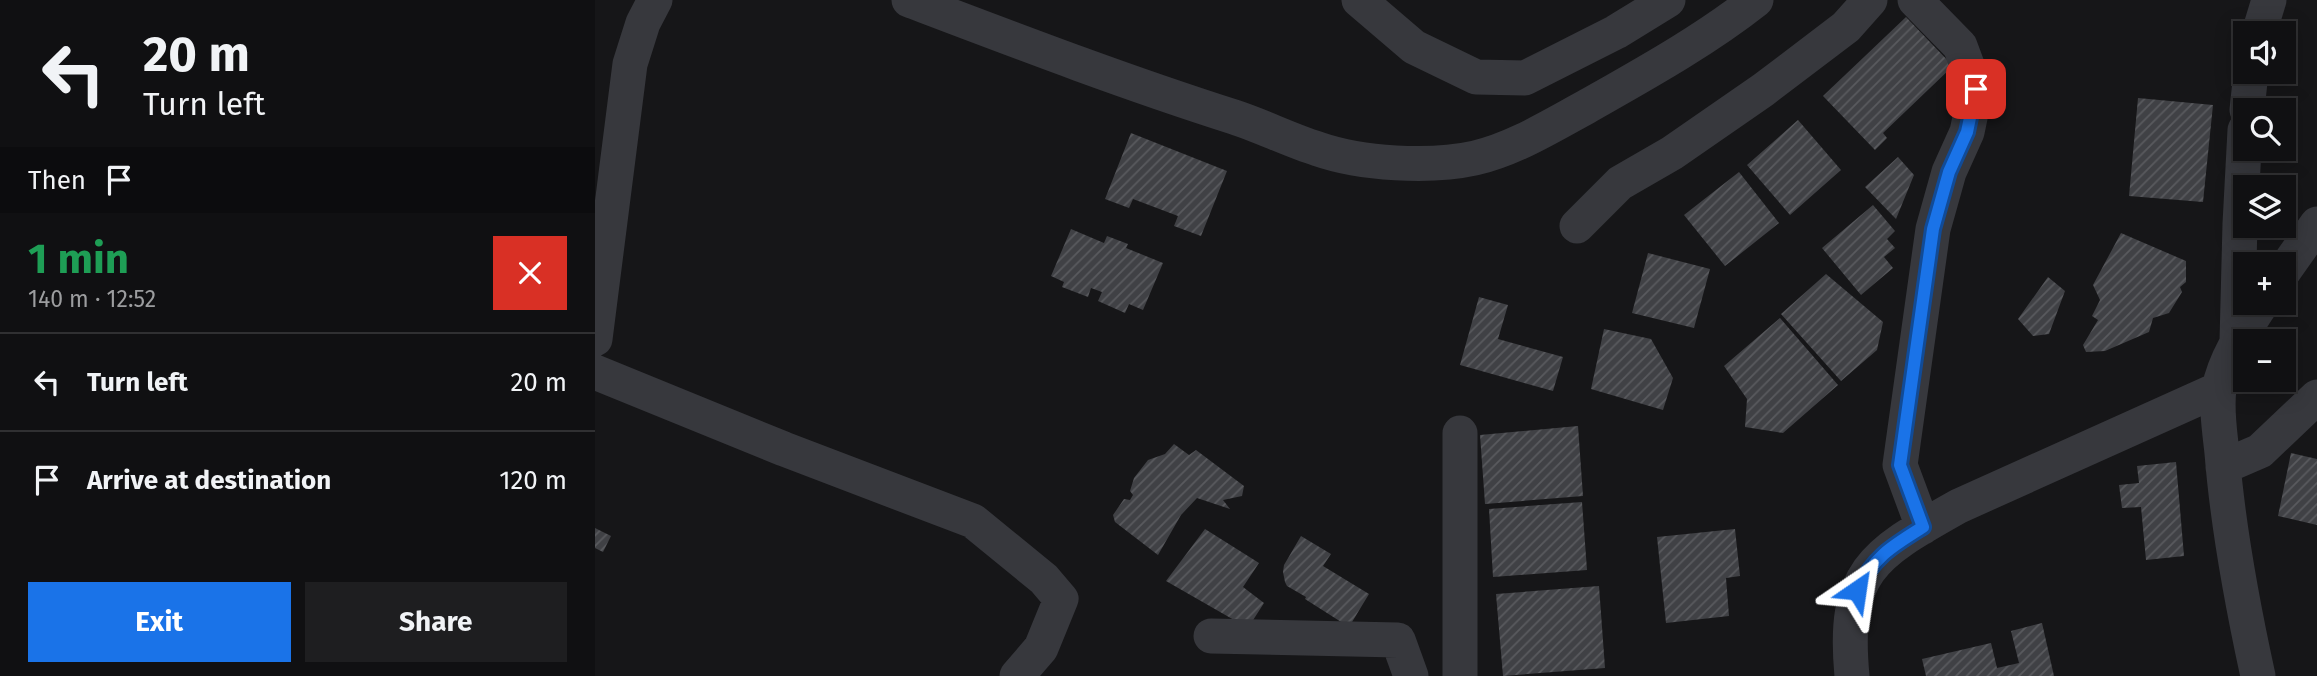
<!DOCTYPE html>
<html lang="en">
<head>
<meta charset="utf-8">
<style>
  :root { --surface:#101012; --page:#1e1e20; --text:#f1f3f6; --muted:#9c9d9f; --line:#303032; --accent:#1a73e8 }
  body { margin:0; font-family:"Fira Sans",sans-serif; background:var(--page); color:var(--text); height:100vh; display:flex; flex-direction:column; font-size:26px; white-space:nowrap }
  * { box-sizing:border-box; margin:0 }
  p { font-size:23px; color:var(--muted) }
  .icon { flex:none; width:38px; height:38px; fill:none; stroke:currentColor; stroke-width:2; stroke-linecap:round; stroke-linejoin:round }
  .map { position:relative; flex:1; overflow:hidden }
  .panel { display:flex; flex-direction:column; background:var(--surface); width:595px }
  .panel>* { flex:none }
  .hud { background:#101012; color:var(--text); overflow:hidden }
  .controls { position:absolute; left:1638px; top:21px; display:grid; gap:14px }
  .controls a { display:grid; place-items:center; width:63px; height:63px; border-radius:0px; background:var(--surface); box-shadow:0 4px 18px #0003,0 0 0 2px var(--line); font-size:35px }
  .pin { position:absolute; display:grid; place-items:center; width:60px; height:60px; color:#fff; margin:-30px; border-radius:14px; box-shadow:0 4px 10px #0006 }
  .me { position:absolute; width:77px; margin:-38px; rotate:32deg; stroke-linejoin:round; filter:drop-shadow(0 0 5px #0008) }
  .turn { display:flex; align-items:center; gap:24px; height:147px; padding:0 28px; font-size:32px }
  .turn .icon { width:91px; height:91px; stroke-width:2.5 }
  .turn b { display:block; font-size:49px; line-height:60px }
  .then { display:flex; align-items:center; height:66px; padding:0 28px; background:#0003; gap:14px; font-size:26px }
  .round { display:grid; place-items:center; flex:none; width:74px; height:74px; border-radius:0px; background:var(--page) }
  .overview { display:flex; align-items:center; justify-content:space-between; height:119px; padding:0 28px }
  h1 { font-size:42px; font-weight:700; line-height:52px; color:#1e9e55 }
  .primary-button { display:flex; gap:14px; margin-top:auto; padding:14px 28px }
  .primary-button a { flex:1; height:80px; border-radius:0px; background:var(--accent); color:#fff; font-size:28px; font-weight:700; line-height:80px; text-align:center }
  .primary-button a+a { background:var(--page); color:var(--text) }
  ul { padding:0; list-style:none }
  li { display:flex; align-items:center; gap:21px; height:98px; padding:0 28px; border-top:2px solid var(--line) }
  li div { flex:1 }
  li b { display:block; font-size:26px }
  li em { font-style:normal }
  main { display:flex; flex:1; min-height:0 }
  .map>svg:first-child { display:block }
  .building { fill:url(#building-hatch) }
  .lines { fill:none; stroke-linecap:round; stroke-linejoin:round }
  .minor { stroke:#37383d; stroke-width:35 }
  .route-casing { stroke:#114b97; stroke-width:18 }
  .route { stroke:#1a73e8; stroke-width:12 }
</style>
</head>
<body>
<main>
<section class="panel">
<div class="hud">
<div class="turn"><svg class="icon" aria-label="left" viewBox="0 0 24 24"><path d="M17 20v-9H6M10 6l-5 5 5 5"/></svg><div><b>20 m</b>Turn left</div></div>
<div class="then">Then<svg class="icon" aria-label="arrive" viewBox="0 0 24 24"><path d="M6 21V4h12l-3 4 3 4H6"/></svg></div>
</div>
<div class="overview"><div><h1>1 min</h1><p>140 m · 12:52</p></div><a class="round" style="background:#d93025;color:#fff"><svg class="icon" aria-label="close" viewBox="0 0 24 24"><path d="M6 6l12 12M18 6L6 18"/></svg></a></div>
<ul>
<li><svg class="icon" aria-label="left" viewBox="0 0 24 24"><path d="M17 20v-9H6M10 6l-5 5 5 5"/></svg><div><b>Turn left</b></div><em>20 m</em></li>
<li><svg class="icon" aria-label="arrive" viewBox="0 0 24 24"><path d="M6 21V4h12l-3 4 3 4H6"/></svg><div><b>Arrive at destination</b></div><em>120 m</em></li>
</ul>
<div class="primary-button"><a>Exit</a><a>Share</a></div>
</section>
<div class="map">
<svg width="1722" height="676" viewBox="0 0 1722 676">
  <defs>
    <pattern id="building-hatch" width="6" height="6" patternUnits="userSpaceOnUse" patternTransform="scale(1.75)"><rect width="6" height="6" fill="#404145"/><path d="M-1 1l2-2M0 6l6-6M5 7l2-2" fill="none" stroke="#595a5e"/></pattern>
  </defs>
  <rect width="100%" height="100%" fill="#161618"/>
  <!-- building -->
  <path class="building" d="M1311 17 1358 66 1288 133 1292 138 1280 150 1228 96Z
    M1543 98 1618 105 1608 202 1534 196Z
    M1203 120 1246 170 1195 215 1152 165Z
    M536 133 632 171 606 236 579 226 583 216 538 199 534 208 510 199Z
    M1303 157 1319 175 1301 219 1270 187Z
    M1144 172 1184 223 1130 266 1089 215Z
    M1278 205 1300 231 1292 239 1300 248 1289 257 1298 268 1266 295 1227 248Z
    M476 229 509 243 512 236 533 244 531 248 568 263 548 310 534 304 530 313 503 301 507 292 496 288 493 297 467 287 469 282 456 276Z
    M1526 233 1591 261V282L1585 287 1587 292 1574 313 1558 318 1554 332 1510 351 1491 352 1488 345 1503 320 1497 316 1505 300 1498 285Z
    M1053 253 1115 269 1099 328 1037 313Z
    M1231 274 1288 322 1282 350 1246 381 1186 314Z
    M1453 277 1470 291 1454 334 1438 336 1423 319Z
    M884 297 913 305 903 339 968 357 958 391 865 365Z
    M1185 318 1243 385 1188 433 1150 427 1152 399 1129 366Z
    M1009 329 1056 339 1078 378 1068 410 996 389Z
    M983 426 988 496 890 504 885 435Z
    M579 444 594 455 601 450 649 486 647 496 628 500 635 509 602 498 586 515 563 555 520 522 518 515 529 499 535 500 538 495 535 491 539 478 553 460 570 454Z
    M1696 453 1722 459V525L1683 516Z
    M1581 462 1589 556 1551 560 1546 507 1527 508 1524 485 1544 483 1542 466Z
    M987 502 992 570 898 577 894 509Z
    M0 528 16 536 8 552 0 548Z
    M610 529 664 563 648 587 669 603 653 628 571 581Z
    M1140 529 1145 576 1131 578 1134 616 1071 623 1062 537Z
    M706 536 736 554 728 566 774 594 754 627 710 599 711 597 692 586 690 582 688 572 689 565Z
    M1004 586 1010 668 908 676 901 594Z
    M1447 623 1459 676H1331L1327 659 1396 643 1402 668 1424 663 1416 631Z"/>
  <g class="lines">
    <!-- minor -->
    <path class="minor" d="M314 0C422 41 529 82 639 117 667 126 694 140 723 149 766 164 835 168 880 158 919 149 956 126 991 107 1049 74 1109 41 1161 0
      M764 0 819 47 881 77 930 78 1021 32 1073 0
      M1320 0 1365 46 1381 89 1372 132 1354 172 1338 229 1305 465 1328 527
      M1664 33 1674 0
      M1652 110 1656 72
      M982 226 1025 183 1077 153 1168 90 1251 27 1275 0
      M1689 271 1722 224
      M0 339 35 64 48 23 60 0
      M1642 341 1645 224 1650 130
      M0 372 189 449 378 521 449 579 466 599 446 648 422 676
      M1628 467 1665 451 1722 397
      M616 636 803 640 816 676
      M865 676V433
      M1257 676C1247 570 1279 554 1364 506L1624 389
      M1663 676C1647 603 1633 528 1627 453 1625 433 1621 410 1624 389 1630 358 1650 329 1667 303"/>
  </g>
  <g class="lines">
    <defs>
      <path id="route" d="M1262 590C1280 556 1296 547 1328 527L1305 465 1338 229 1354 172 1372 132 1381 89"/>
    </defs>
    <!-- route casing -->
    <use href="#route" class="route-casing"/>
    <!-- route -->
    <use href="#route" class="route"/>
  </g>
</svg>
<div class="controls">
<a><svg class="icon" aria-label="sound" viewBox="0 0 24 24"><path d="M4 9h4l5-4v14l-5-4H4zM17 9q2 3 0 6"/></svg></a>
<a><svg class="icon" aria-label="search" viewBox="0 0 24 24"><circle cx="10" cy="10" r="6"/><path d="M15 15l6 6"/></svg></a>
<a><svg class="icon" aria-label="layers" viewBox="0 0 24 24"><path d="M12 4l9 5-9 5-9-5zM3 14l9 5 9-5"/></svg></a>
<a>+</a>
<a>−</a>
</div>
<div class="pin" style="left:1381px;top:89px;background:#d93025"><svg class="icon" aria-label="arrive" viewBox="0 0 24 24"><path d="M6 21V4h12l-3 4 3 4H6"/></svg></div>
<svg class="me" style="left:1262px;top:590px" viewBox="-20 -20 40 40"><path d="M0-17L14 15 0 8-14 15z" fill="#1a73e8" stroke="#fff" stroke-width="4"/></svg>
</div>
</main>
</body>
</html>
